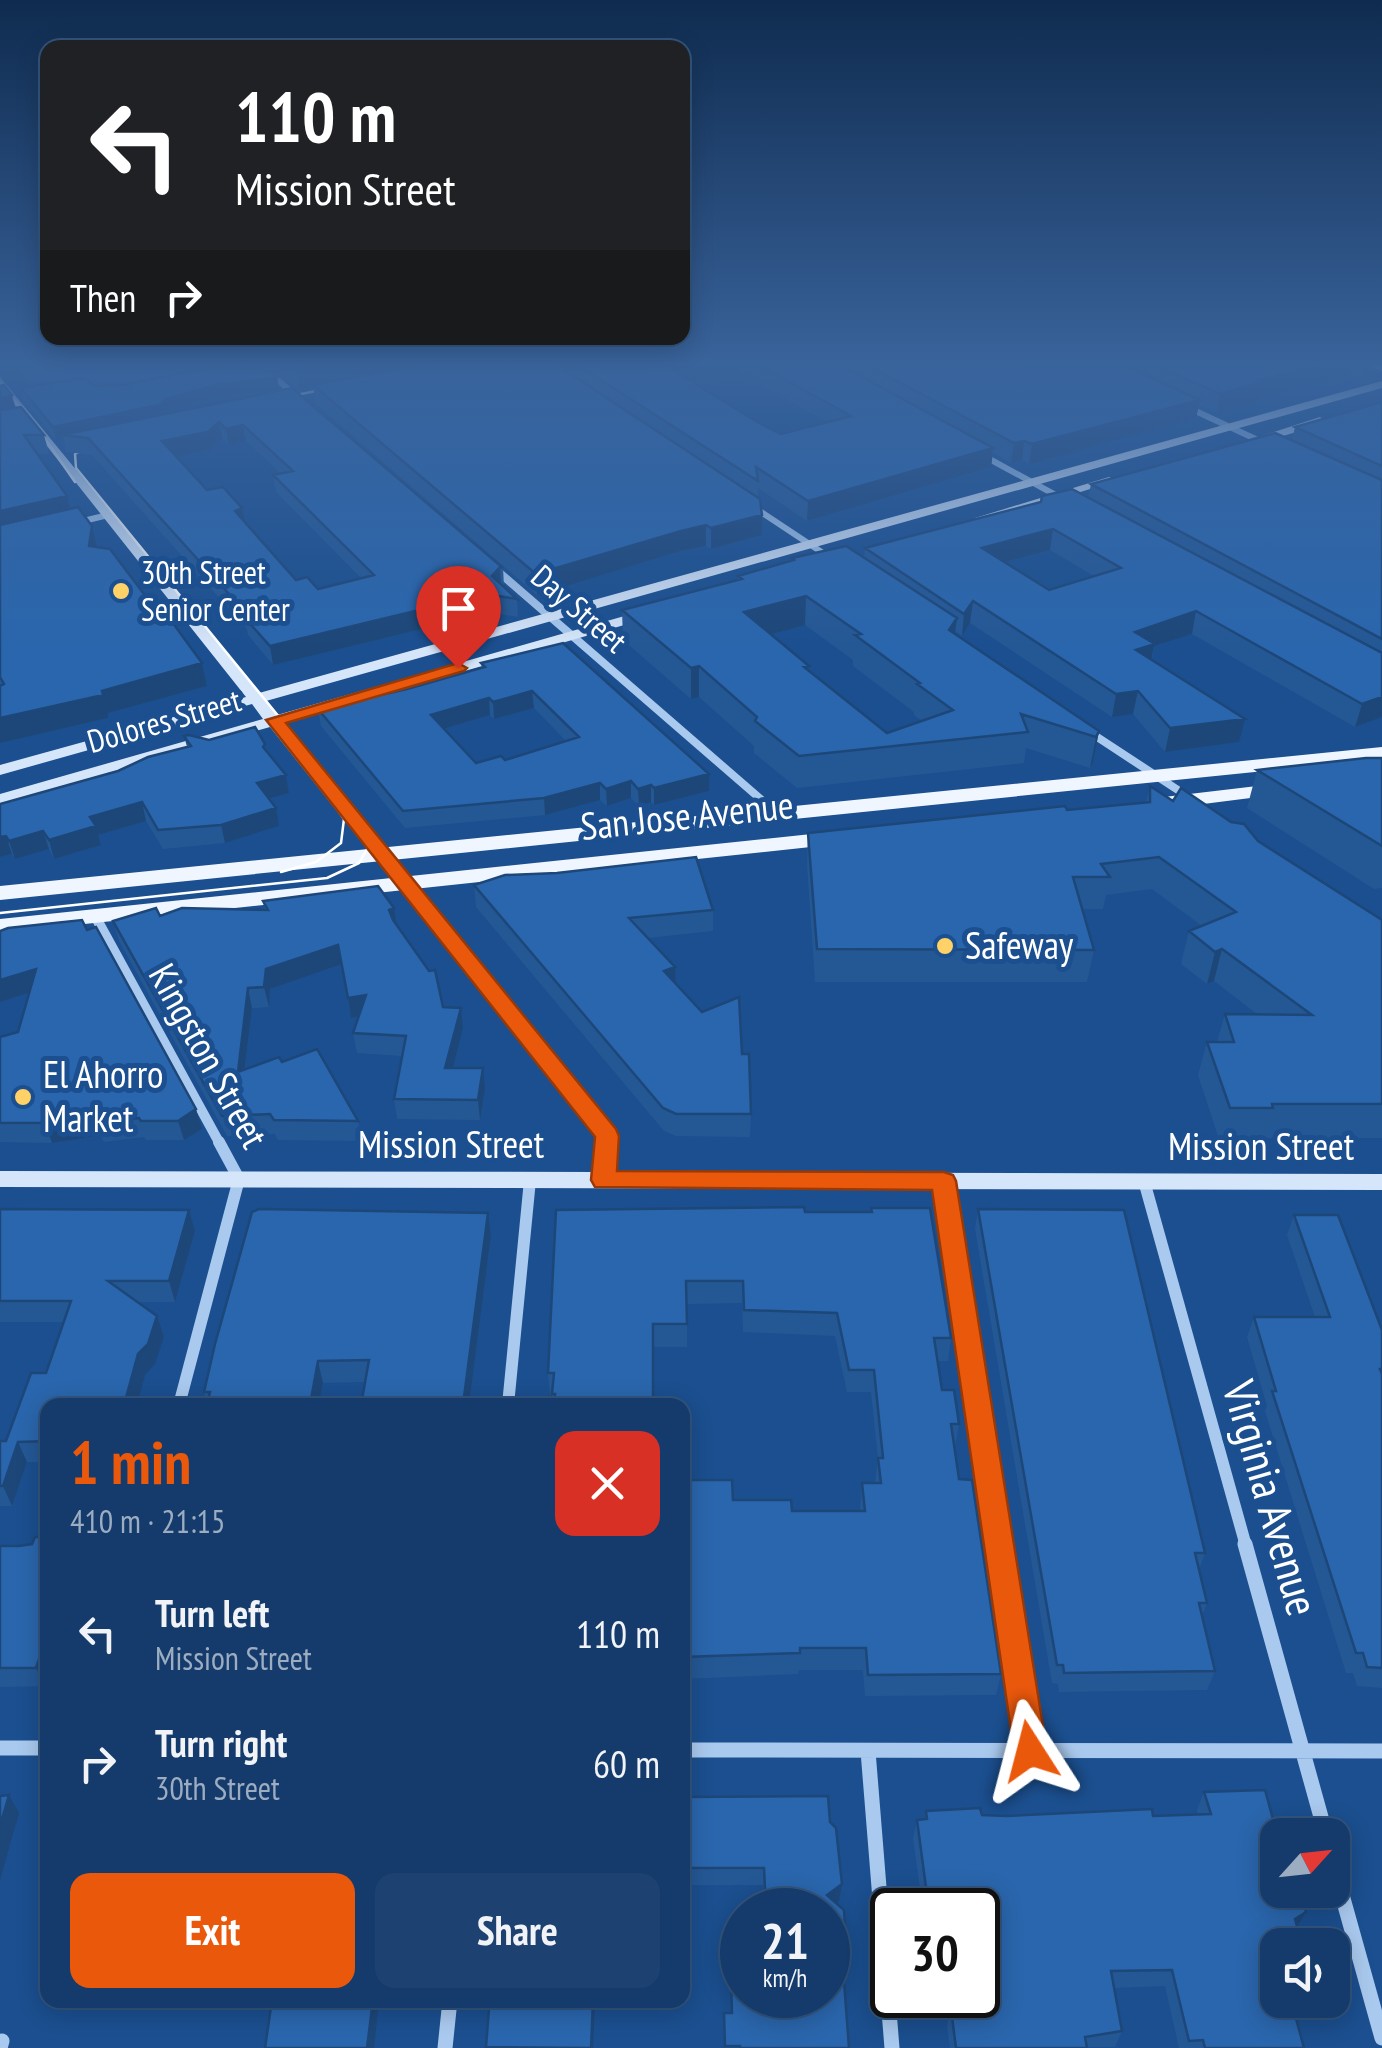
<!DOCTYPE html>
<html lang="en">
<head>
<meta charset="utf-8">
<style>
  :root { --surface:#143b6b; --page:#1d4271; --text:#f1f3f6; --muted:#9dadc1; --line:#33557e; --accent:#ea580c }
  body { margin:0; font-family:"PT Sans Narrow",sans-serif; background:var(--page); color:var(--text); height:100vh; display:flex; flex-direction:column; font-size:38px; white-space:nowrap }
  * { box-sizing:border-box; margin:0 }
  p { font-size:32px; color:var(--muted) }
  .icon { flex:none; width:55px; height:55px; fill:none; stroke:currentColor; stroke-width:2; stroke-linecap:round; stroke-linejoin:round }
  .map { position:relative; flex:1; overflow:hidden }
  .panel { position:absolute; left:40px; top:1398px; width:650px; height:610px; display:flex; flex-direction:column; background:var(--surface); border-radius:20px; box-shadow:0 5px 25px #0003,0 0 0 2px var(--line) }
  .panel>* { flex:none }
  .top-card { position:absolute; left:40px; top:40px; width:650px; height:305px; border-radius:20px; box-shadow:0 5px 25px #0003,0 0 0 2px var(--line); background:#202124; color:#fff; overflow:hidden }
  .needle { width:65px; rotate:63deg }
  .buttons { position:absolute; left:1260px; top:1818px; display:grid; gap:20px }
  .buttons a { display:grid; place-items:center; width:90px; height:90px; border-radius:20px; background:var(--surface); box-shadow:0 5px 25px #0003,0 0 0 2px var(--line); font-size:50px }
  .speed { position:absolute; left:720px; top:1888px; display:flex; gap:20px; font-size:50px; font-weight:700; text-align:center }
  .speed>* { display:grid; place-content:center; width:130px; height:130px; border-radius:50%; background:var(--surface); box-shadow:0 5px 25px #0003,0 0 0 2px var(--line); line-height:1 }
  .speed small { font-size:25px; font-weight:400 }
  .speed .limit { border:5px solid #111; border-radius:15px; background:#fff; color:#111 }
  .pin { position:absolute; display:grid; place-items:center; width:85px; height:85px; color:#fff; margin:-102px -42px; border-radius:50% 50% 50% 0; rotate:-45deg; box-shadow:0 0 10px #0007 }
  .pin .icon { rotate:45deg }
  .me { position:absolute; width:110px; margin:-55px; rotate:351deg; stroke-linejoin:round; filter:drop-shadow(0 0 8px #0008) }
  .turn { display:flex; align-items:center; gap:35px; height:210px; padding:0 30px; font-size:45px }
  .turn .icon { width:130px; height:130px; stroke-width:2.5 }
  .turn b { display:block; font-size:70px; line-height:85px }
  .then { display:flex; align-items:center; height:95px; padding:0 30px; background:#0003; gap:20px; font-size:38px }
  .round { display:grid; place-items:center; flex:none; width:105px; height:105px; border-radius:20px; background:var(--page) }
  .overview { display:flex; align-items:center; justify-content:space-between; height:170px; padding:0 30px }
  h1 { font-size:60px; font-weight:600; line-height:75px; color:var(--accent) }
  .primary-button { display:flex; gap:20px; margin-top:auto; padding:20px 30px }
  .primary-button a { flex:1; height:115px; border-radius:20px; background:var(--accent); color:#fff; font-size:40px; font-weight:600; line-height:115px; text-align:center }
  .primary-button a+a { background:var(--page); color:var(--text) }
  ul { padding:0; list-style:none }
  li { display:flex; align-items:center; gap:30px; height:130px; padding:0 30px }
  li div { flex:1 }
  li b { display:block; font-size:38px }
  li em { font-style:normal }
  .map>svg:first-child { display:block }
  .green { fill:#2461a8 }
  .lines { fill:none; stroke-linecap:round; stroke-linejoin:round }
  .street-far4 { stroke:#a9c9ee; stroke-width:6 }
  .street-far3 { stroke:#a9c9ee; stroke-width:8 }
  .street-far2 { stroke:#a9c9ee; stroke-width:10 }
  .street-far1 { stroke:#a9c9ee; stroke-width:12 }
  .street { stroke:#a9c9ee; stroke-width:15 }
  .secondary { fill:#d6e6fa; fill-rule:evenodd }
  .primary { fill:#f0f6ff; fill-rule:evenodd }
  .tram { stroke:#fff; stroke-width:2.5 }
  .wall { fill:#245895; fill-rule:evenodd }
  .shaded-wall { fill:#1d4779 }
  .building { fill:#2a66ad; stroke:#1d4779; stroke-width:2.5; fill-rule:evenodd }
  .route { fill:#ea580c; stroke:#983908; stroke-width:2.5 }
  .poi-dot { fill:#ffd166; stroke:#1b4f8f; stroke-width:4 }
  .labels { text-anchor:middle; stroke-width:10; stroke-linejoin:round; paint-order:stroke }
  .far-poi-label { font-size:32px; fill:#fff; stroke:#1b4f8f; text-anchor:start }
  .far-street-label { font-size:32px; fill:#fff; stroke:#1b4f8f }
  .street-label { font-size:38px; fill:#fff; stroke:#1b4f8f }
  .poi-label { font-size:38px; fill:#fff; stroke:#1b4f8f; text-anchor:start }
  .near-street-label { font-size:45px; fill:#fff; stroke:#1b4f8f }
</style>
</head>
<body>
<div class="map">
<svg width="1382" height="2048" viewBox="0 0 1382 2048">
  <rect width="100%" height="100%" fill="#1b4f8f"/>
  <!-- green -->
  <path class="green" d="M12 360H228L242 373 155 391 143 380 88 391 37 390Z"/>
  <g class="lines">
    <!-- street-far4 -->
    <path class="street-far4" d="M255 360 296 396
      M1363 360 1382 368
      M1187 407 1262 442
      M984 456 1061 498
      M752 506 829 557
      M75 523 108 515"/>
    <!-- street-far3 -->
    <path class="street-far3" d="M494 568 779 815
      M1088 731 1187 796"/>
    <!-- street-far2 -->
    <path class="street-far2" d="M95 916 220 1144"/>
    <!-- street-far1 -->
    <path class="street-far1" d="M944 1181 999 1546
      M1144 1181 1246 1546
      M179 1405 239 1179 219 1142
      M508 1405 530 1180"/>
    <!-- street -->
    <path class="street" d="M999 1544 1030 1751
      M1245 1544 1326 1835
      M0 1748H48
      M682 1750 1382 1751
      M868 1751 892 2048
      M1332 1859 1382 2038
      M0 2048 2 2041
      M445 2048 450 2000"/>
    <!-- secondary -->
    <path class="secondary" d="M0 377 259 693 1382 381V388L266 701 277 715 642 611H652V617L284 723 615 1131 618 1136 616 1172 1382 1174V1190L0 1187V1171L594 1172 596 1137 270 727 0 804V794L263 719 252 704 0 775V765L246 697 0 387Z
      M1320 417 1326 421 1324 424 1252 445 1246 441Z
      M1109 477 1119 480 987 521 975 518Z"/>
    <!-- primary -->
    <path class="primary" d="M1382 747V759L0 900V886Z
      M1283 783 1294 789 1290 793 1164 809 1153 803 1164 797Z
      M840 831 851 838 848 843 0 933V919Z"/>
    <!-- tram -->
    <path class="tram" d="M0 383 37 428
      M272 400 340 386
      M41 433 75 482
      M281 872 316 862 341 843 344 819 329 797
      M0 913 327 878 359 863 372 841 368 826 76 468 75 454 99 442"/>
  </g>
  <!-- wall -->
  <path class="wall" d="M274 360H433L329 382 446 360H1374L1371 371 1366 372 1364 379 1349 376 1260 397 1259 400 1217 413 1199 405 1196 418 1029 464 1022 460 1011 463 993 453 991 467 807 521 758 488V497L762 515V535L711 549 706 546 681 551 537 595 316 404 313 386 299 389 275 368ZM738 372 827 422 781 434 761 424 693 382Z
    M277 377 279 390 218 397 167 411 165 414 292 388 503 568 504 586 517 599 518 617 469 609 463 619 273 665 248 635 247 629 92 455 66 452 63 438 56 440 24 401 21 388 95 386ZM222 438 229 445 246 441 281 474 273 475 276 492 361 578 318 589 296 580 245 522 242 508 207 490 176 456 211 449Z
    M0 386 15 408 44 435 49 454H38L71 509 97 548 153 606 202 663 207 686 108 713V718L0 743Z
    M1382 402V717L1355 727 1192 634 1154 646 1152 660 1239 742 1165 752 1133 714 1112 717 970 623 962 636 955 631V634L1099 731 1093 762 1090 768 1026 748 1024 763 797 788 754 753V746L699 697 691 699 623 640 622 610 738 580V576L792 561V558H864L865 548 1088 498 1091 484 1292 440 1295 427ZM1050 550 1094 576 1049 590 1005 562ZM805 625 853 660V666L914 712V715L922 721 887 733 809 671 771 634Z
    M481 663 709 774V791L654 805 651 802 639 806 631 798 607 806 600 800 545 815 405 828 321 726 318 709 407 689 482 668ZM534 708 566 741 505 760 476 763 444 729 490 715 494 719Z
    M184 736 267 752 286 775 289 793 269 799 279 826 225 843 163 849 146 821 98 835 101 845 54 859 49 849 15 859 12 854 0 857V804L118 771 187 747Z
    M1382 758V888L1374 889 1247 808 1257 770Z
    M1150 786 1173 801 1258 841 1382 920V1138H1264L1263 1142H1220L1198 1075 1207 1042H1217L1225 1014H1257L1214 981 1207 984 1181 964 1189 931 1202 926 1152 889 1106 895 1103 909H1082L1094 950 1087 982H815L807 865 808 833 1146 802Z
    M474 885 713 910V931L648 938 675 983 742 1054 751 1114 750 1137 676 1136 664 1131 476 907Z
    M263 901 397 925 443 1007 461 1008 463 1028 453 1068 485 1089 480 1120 397 1119 394 1099 402 1056 357 1053 353 1033 359 1017 351 1018 342 964 270 989 269 1007 252 1008 245 1069 282 1062 358 1121 362 1141 278 1140 275 1134 227 1136 119 941 113 921 160 916 265 910Z
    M0 931 202 1129 184 1140H146L144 1137 104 1142 101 1135 52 1143 0 1142V1037L18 1032 29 992 0 1002Z
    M871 1208 951 1338 948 1361H937L942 1390 959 1424 955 1447 959 1479 1001 1674 996 1695 865 1696 863 1670H799L798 1674 683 1679 682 1682V1437L685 1480 733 1500 792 1511H860L862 1483H875L878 1458 871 1392H847L835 1336 743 1332 742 1303 687 1304V1347H654L653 1398 662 1405H553L552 1395H550L548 1373V1345L805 1212H871Z
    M0 1209 189 1210 195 1231 175 1302H138L164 1337 155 1364 145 1375 48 1405V1462H27L12 1506H0V1441H6L46 1373 63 1322H0Z
    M978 1209 1205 1553 1199 1570 1207 1603 1202 1616 1215 1671 1207 1690 1059 1692 1058 1684 1052 1683 975 1229Z
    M488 1213 491 1235 469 1405H361L365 1382 323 1383 319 1405H207L204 1392Z
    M1294 1215 1382 1330V1688L1357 1686 1353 1673H1346L1265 1411 1267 1406 1247 1337 1254 1317H1315L1287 1235Z
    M48 1537V1679L46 1686 0 1687V1546H19L32 1544Z
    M1204 1792 1278 1890 1306 1912 1297 1927 1300 1937 1295 1945H1278V2000L1304 2048H1179L1165 1986 1114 1988 1122 2031 1115 2047 950 2048 947 2025 951 2009H955L953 1995H978V1910H923L913 1838 917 1820 925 1819 926 1811 982 1815 1153 1816 1198 1815 1197 1810Z
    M682 1797 830 1822 839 1901 836 1903 845 1925 842 1942 828 1910H764L763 1885H682Z"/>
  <!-- shaded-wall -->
  <path class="shaded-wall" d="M345 360H433L299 389 296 371Z
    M710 360H738V372L671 387V369Z
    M1345 360H1353L1349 376 1260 397 1259 400 1217 413 1220 394 1258 380Z
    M1374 360 1371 371 1366 372 1368 360Z
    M277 377 279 390 218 397 167 411 162 417 62 435 63 438 56 440 53 427 216 385Z
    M12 395 17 414 0 418V398Z
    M1200 400 1196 418 1029 464 1032 444Z
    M219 422 222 438 211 449 166 458 162 441Z
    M243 425 246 441 229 445 226 429Z
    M1024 441 1022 460 1011 463 1014 443Z
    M993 448 991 467 807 521 808 501Z
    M67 496 72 516 0 533V511Z
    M242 508 246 525 235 511Z
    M762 515V535L711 549V528Z
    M706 525V546L681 551 537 595 536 574 681 531Z
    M92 526 97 547 94 567 89 546Z
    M1053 529 1050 550 979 569 982 548Z
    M500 567 501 584 492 576Z
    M467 591 469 609 463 619 273 665 270 646Z
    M806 596 805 625 743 642 744 612Z
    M973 601 970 623 962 636 964 614Z
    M1196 611 1192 634 1154 646 1150 666 1131 673 1135 632Z
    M957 618 953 648 949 630Z
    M202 663 207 686 108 713V718L0 743V718Z
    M699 666V697L691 699V668Z
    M532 691 534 708 494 719 493 702Z
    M1138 691 1133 714 1112 717 1116 694Z
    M1382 697V717L1355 727 1362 704Z
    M489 698 490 715 433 732 431 715Z
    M1245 719 1239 742 1165 752 1170 728Z
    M1099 731 1093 762 1090 768 1096 737Z
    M709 774V791L654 805V788Z
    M286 775 289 793 261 801 257 783Z
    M631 781V798L607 806 606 789Z
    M600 783V800L545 815 544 798Z
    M651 785V802L639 806 638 789Z
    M142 802 146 821 98 835 101 845 54 859 49 840 90 817Z
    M276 808 279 826 225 843 221 825Z
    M43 831 49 849 15 859 9 841Z
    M6 836 12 854 0 857V837Z
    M394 908 397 928 389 910Z
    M338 945 342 964 270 989 269 1007 264 987 266 969Z
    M1222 949 1214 981 1207 984 1215 952Z
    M675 967 676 989 664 971Z
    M36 969 43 988 0 1002V980Z
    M248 988 252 1008 242 1092 238 1072Z
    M366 995 369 1015 351 1018 348 998Z
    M461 1008 463 1028 448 1088 445 1068Z
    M483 1068 485 1089 480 1120 478 1100Z
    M196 1109 202 1129 184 1140 178 1121Z
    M95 1116 101 1135 52 1143 45 1123Z
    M189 1210 195 1231 175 1302 169 1281Z
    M488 1213 491 1235 469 1405H463Z
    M157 1316 164 1337 155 1364 145 1375 137 1405H124L138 1354Z
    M318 1361 323 1383 319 1405H310Z
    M18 1442 27 1462 12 1506 3 1486Z
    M39 1659 48 1677 46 1686 36 1668Z
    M9 1795 19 1813 0 1880V1826Z
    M842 1884 839 1901 828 1910 827 1895Z
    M1306 1912 1296 1929 1295 1919Z
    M845 1925 842 1942 828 1948V1933Z
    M373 2000H379L374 2048H367Z
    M593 2000H595L593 2048H591Z"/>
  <!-- building -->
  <path class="building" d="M249 360H257L277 377 216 385 165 399 160 405 53 427 21 388 84 378 95 386 122 385Z
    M284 360H345L296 371Z
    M446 360H549L760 499 762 515 711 528 706 525 681 531 536 574 313 385Z
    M570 360H710L671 369 761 424 781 434 851 416 750 360H830L993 448 808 501 756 467 758 481Z
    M857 360H1112L1200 400 1032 444 1024 441 1014 443Z
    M1143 360H1345L1258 380 1263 382 1220 394Z
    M4 385 12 395 0 398V386Z
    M292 388 503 568 500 567 492 576 517 599 467 591 461 600 270 646 244 617 247 614 88 438 62 435ZM219 422 226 429 243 425 293 471 273 475 374 575 318 589 307 577 296 580 235 511 242 508 223 487 207 490 162 441 208 432Z
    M1382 402V466L1295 427Z
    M21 407 44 435H24L67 496 0 511V410Z
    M1275 433 1382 480V639L1091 484Z
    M1072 489 1382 653V697L1362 704 1196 611 1135 632 1155 644 1136 650 1245 719 1170 728 1138 691 1116 694 973 601 964 614 865 548 1041 502 1042 496ZM1053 529 1067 537 1121 568 1049 590 982 548Z
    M78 507 92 526 89 546 110 549 153 606 159 604 202 663 102 691 103 695 0 718V686L4 684 0 677V525Z
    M846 546 957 618 949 630 1099 731 1096 737 1021 714 1028 732 799 756 755 721 757 717 699 666 691 668 622 610 742 579 738 576 794 560 792 558ZM806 596 861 634 855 635 920 683 917 684 953 710 887 733 804 667 809 666 744 612Z
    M563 643 709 774 654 788 651 785 638 789 631 781 606 789 600 783 544 798 403 811 318 709 407 689 485 667 481 663ZM532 691 579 737 505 760 501 756 476 763 431 715 489 698 493 702Z
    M255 727 265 744 263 747 286 775 257 783 276 808 221 825 158 830 142 802 90 817 96 826 49 840 43 831 9 841 6 836 0 837V804L118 771 148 757 191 746 184 736 189 735 209 740Z
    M1366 758H1382V846L1257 770Z
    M1150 786 1173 801 1181 788 1231 822 1244 824 1258 841 1382 920V1104H1272L1273 1108H1230L1207 1042H1234L1225 1014 1312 1015 1222 949 1215 952 1189 931 1236 912 1159 857 1101 864 1110 877H1073L1094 950 817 949 808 833 1065 806 1067 810 1150 802Z
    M696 857 713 910 629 918 675 967 664 971 702 1012 739 997 742 1054H749L751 1114H676L663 1108 474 885 505 875 557 873Z
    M378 886 394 908 389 910 393 920 429 971 435 970 443 1007 461 1008 445 1068H483L478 1100 394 1099 406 1036 353 1033 366 995 348 998 338 945 266 969 264 987 248 988 238 1072 279 1057 282 1062 317 1049 358 1121 274 1120 270 1114 222 1116 113 921 156 908 160 916 182 908 268 910 263 901Z
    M82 920 87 930 96 927 196 1109 178 1121H141L139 1118 98 1122 95 1116 45 1123H0V1037L18 1032 36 969 0 980V931L8 928Z
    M804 1207 805 1212H872L871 1208H930L951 1338H934L942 1390H954L959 1424H951L959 1479 972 1480 1001 1674 868 1675 866 1648H800V1653L683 1657 682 1661V1480H732L733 1500H791L792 1511H865L862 1483H881L878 1458H883L874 1370H849L837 1313 744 1310 743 1281H686L687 1324H653V1398H662V1405H554L555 1394H552L554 1373H548L556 1210Z
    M0 1209 189 1210 169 1281H108L157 1316 148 1344 138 1354 124 1405H48V1441L18 1442 3 1486H0V1441H6L31 1373H46L71 1301H0Z
    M259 1209 488 1213 463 1405H361L369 1360 318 1361 310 1405H207L210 1392H204L215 1344 252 1212Z
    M978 1209 1124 1210 1205 1553H1195L1207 1603H1199L1215 1671 1064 1673 1063 1665H1057Z
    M1294 1215H1338L1382 1330V1369H1380L1382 1374V1668L1367 1667 1363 1653H1356L1272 1391H1276L1254 1317H1330Z
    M682 1437H686L685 1479H682Z
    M35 1537H48V1656L47 1659H39L36 1668H0V1546H19L32 1544Z
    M1265 1790 1276 1830 1284 1835H1278V1890H1298L1301 1893 1306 1912 1295 1919 1300 1937 1274 1938 1278 1951V2000H1291L1304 2048H1205L1203 2040 1189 2041 1172 1970 1111 1971 1122 2031 1085 2037 1087 2048H956L951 2009H961L959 1995H978V1910H929L917 1820 927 1819 926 1811 980 1808 982 1815 1007 1816 1152 1809 1153 1816 1211 1814 1204 1792Z
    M9 1795 0 1826V1796Z
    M828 1796 830 1822 836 1828 842 1884 827 1895 844 1910 845 1925 828 1933V1910H766L764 1868H682V1797Z
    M828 1968H843L849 2048H740V2046H725L724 2013H732L731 1980 742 1979V1995H828Z
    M272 2000H373L367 2048H265Z
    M484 2000H593L591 2048 486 2047 489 2008 484 2005Z"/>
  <!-- sky -->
  <linearGradient id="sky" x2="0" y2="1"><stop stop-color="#0f2b4f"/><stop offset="0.56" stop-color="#39639b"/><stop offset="1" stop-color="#39639b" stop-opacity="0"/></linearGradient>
  <rect width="1382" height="647" fill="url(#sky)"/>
  <!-- route -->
  <path class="route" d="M458 663 467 668 464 671 286 723 616 1129 619 1136 617 1171 944 1172 953 1175 956 1181 1047 1751 1042 1763 1030 1768 1019 1763 1014 1751 932 1190 595 1187 591 1180 595 1137 266 720Z"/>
  <!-- markers -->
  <g class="poi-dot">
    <circle cx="121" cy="591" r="10"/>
    <circle cx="945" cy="946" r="10"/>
    <circle cx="23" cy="1097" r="10"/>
  </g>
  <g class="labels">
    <!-- far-poi labels -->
    <g class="far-poi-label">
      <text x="141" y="584">30th Street<tspan x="141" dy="37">Senior Center</tspan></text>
    </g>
    <!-- far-street labels -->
    <g class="far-street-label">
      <text transform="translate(579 609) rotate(41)" y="11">Day Street</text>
      <text transform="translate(164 721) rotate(-16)" y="11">Dolores Street</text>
    </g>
    <!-- street labels -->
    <g class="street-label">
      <text transform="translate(687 816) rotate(-6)" y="13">San Jose Avenue</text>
      <text transform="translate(208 1056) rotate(61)" y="13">Kingston Street</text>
      <text x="451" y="1158">Mission Street</text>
      <text x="1261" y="1160">Mission Street</text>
    </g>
    <!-- poi labels -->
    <g class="poi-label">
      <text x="965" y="959">Safeway</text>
      <text x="43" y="1088">El Ahorro<tspan x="43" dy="44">Market</tspan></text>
    </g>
    <!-- near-street labels -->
    <g class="near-street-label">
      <text transform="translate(1271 1498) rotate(74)" y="16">Virginia Avenue</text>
    </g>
  </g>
</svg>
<div class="buttons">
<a><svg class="needle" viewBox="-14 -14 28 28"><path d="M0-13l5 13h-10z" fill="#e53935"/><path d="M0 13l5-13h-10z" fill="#9dadc1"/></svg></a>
<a><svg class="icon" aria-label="sound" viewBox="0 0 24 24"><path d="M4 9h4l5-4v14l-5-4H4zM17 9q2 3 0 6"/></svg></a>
</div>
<div class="speed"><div>21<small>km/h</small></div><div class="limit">30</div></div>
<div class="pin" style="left:458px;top:668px;background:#d93025"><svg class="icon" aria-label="arrive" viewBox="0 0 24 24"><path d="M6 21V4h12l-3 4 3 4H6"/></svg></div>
<svg class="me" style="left:1030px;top:1751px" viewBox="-20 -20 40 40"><path d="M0-17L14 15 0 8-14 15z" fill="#ea580c" stroke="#fff" stroke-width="4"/></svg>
<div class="top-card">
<div class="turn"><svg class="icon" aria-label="left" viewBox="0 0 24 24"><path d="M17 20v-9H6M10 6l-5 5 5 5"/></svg><div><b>110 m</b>Mission Street</div></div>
<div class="then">Then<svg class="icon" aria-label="right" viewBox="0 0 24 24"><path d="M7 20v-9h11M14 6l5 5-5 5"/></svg></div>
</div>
<section class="panel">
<div class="overview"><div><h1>1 min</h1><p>410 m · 21:15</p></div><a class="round" style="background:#d93025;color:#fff"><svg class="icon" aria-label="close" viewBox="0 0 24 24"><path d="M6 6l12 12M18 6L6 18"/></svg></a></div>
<ul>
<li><svg class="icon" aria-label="left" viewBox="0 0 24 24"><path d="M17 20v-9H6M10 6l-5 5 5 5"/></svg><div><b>Turn left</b><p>Mission Street</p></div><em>110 m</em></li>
<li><svg class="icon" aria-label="right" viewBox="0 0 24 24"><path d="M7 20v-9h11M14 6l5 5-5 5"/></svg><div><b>Turn right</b><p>30th Street</p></div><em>60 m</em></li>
</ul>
<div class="primary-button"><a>Exit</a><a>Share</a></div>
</section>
</div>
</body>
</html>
